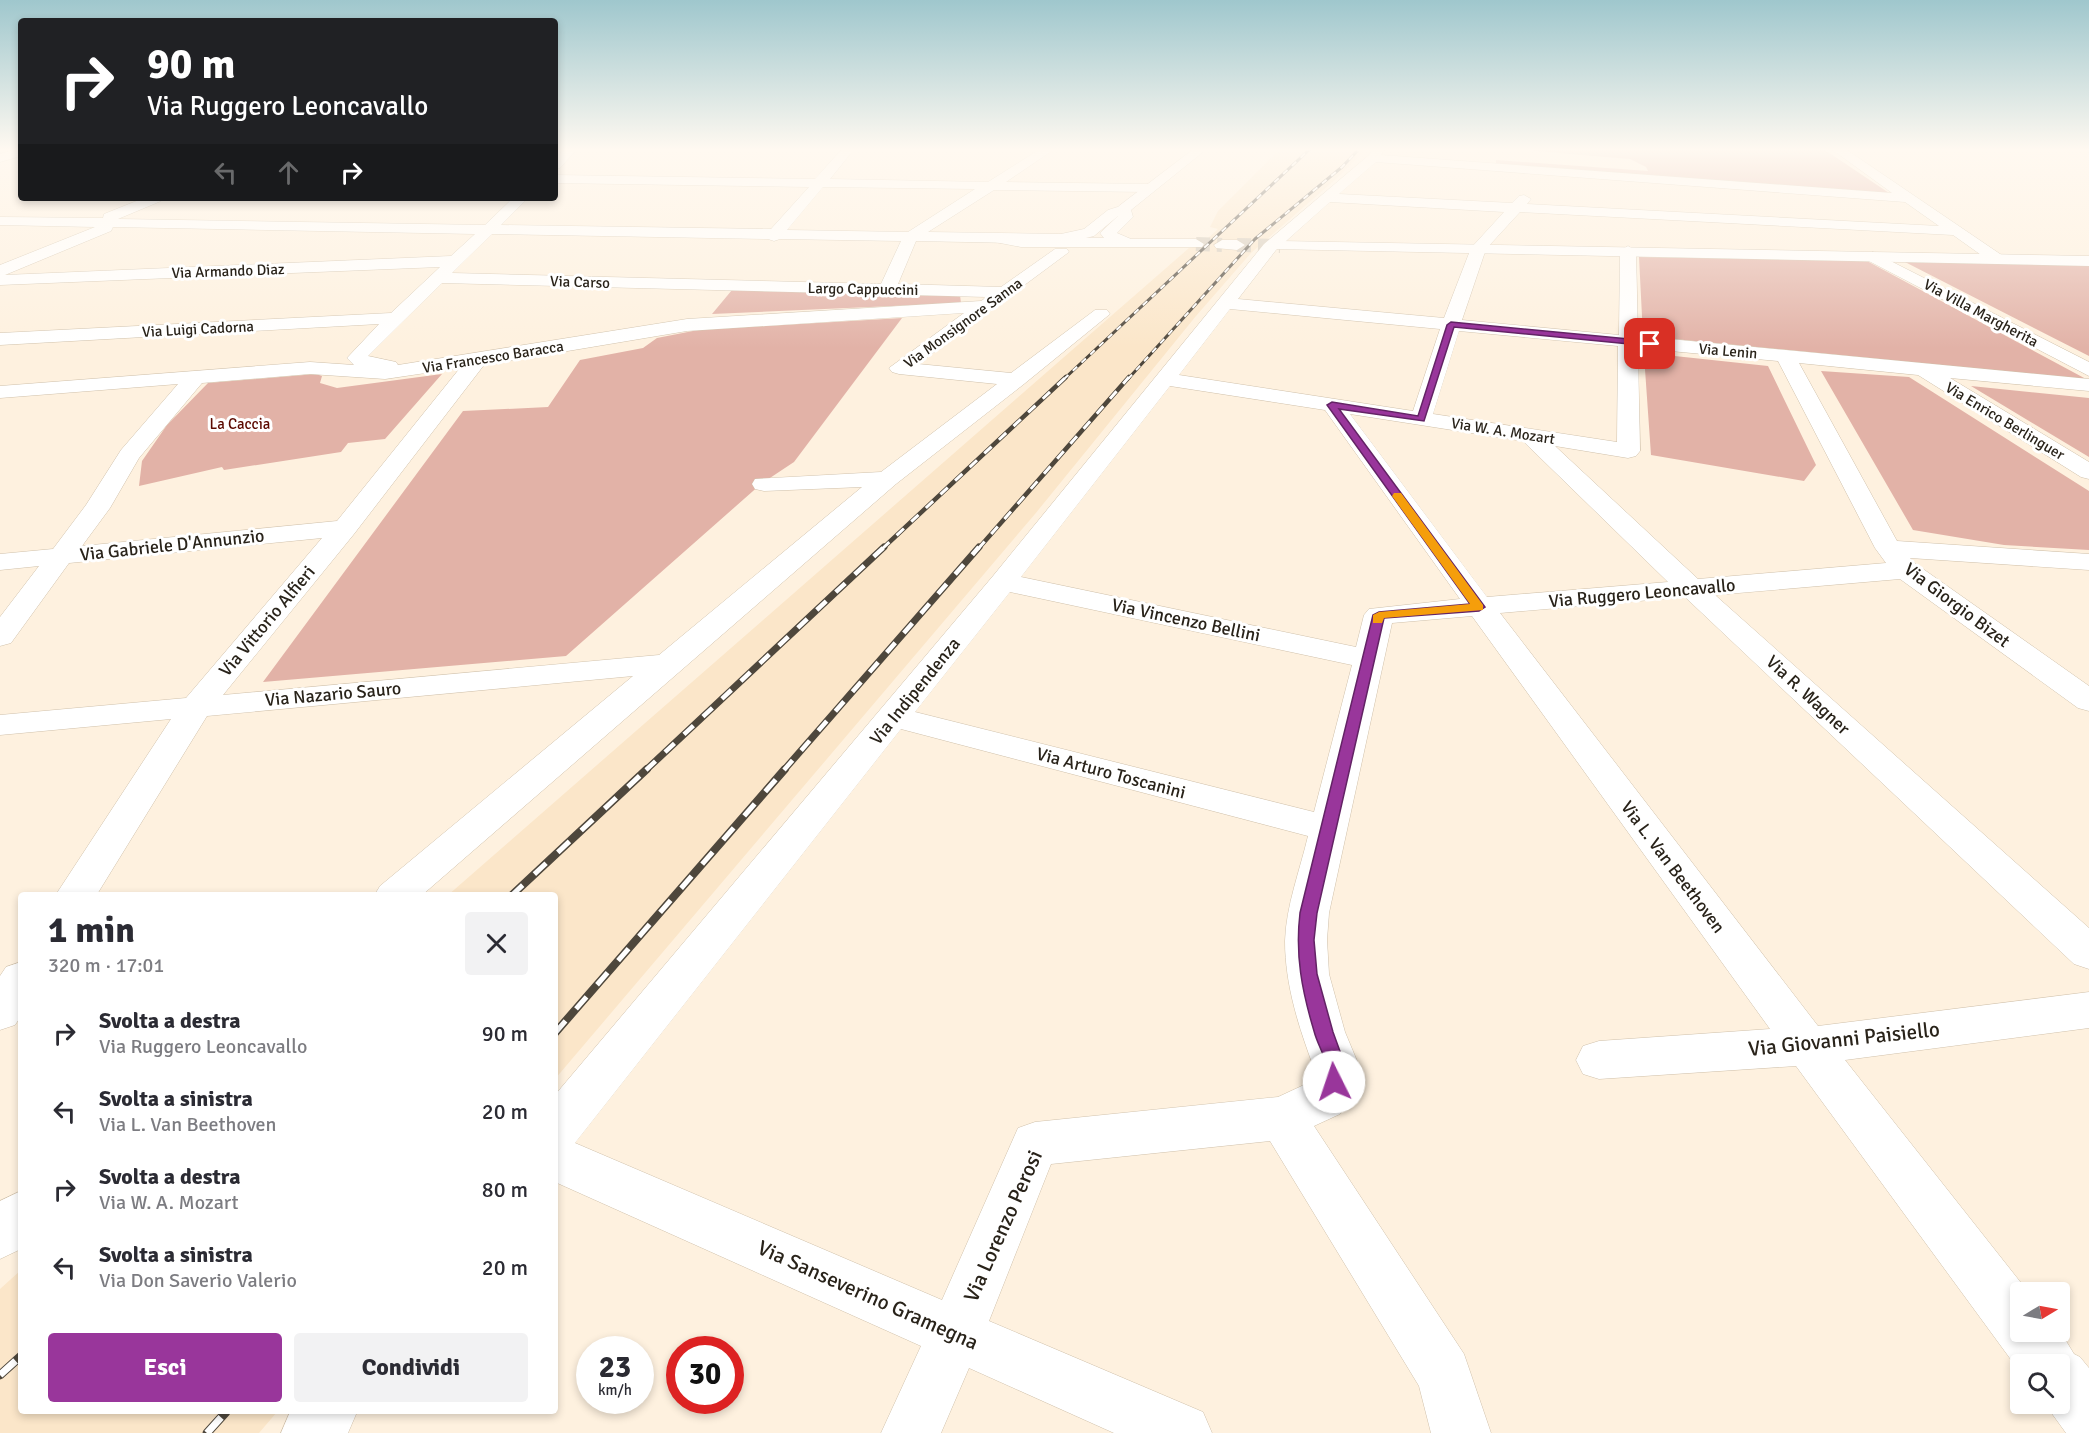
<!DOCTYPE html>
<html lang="it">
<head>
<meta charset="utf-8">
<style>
  :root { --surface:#fff; --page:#f2f2f3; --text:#2b2b33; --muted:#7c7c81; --accent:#99369b }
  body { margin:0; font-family:Signika,sans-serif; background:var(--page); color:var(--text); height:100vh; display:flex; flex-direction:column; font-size:22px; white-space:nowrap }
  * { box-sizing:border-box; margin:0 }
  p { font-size:20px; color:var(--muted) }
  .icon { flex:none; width:33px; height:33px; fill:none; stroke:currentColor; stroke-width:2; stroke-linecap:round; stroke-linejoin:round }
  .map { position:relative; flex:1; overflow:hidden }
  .sheet { position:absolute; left:18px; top:892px; width:540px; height:522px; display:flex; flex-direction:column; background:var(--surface); border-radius:6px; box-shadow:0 3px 9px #0003 }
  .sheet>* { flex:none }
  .hud { position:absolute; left:18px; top:18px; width:540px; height:183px; border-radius:6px; box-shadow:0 3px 9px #0003; background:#202124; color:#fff; overflow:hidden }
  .needle { width:39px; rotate:80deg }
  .fabs { position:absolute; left:2010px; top:1282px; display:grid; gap:12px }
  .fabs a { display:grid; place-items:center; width:60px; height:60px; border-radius:6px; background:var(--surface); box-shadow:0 3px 9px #0003; font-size:30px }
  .speed { position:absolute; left:576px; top:1336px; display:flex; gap:12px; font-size:30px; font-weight:700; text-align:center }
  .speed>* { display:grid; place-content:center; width:78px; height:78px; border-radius:50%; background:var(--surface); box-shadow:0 3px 9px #0003; line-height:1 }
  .speed small { font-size:15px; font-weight:400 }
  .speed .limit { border:9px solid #d22; background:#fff; color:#111 }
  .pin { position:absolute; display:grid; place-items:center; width:51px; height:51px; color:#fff; margin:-26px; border-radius:12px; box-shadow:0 3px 9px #0006 }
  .me { position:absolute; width:66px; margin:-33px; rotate:356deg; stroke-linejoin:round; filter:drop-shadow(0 0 4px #0008) }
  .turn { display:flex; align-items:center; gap:21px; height:126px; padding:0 30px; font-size:27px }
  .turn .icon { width:78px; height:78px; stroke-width:2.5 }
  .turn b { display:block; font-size:42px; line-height:51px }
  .lanes { display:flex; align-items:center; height:57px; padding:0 30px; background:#0003; justify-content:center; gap:30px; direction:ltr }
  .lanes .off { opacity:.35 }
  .round { display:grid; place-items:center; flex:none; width:63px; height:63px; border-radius:6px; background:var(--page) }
  .overview { display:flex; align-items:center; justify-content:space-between; height:102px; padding:0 30px }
  h1 { font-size:36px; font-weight:800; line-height:45px }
  .action { display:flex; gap:12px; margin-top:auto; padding:12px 30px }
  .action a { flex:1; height:69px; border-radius:6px; background:var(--accent); color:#fff; font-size:24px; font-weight:800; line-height:69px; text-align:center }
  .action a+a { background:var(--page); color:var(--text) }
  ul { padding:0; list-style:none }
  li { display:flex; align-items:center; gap:18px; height:78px; padding:0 30px }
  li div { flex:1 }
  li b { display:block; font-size:22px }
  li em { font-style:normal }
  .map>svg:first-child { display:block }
  .built { fill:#fbe6c9 }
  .green { fill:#e2b2a7 }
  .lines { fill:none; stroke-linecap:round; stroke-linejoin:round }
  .secondary-tunnel { stroke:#d3c8b8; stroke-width:14; stroke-dasharray:14 7; stroke-linecap:butt }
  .street-casing { stroke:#d0c1ab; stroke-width:1 }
  .secondary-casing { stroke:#d0c1ab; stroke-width:1 }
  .street { fill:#fff; fill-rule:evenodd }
  .secondary { fill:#fff; fill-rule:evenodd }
  .rail-far4-casing { stroke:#4e473c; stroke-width:3 }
  .rail-far3-casing { stroke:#4e473c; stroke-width:4.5 }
  .rail-far2-casing { stroke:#4e473c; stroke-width:7 }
  .rail-far1-casing { stroke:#4e473c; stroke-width:8 }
  .rail-casing { stroke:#4e473c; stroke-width:9 }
  .rail-far4 { stroke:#fff; stroke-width:2; stroke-dasharray:6; stroke-linecap:butt }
  .rail-far3 { stroke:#fff; stroke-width:3; stroke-dasharray:10; stroke-linecap:butt }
  .rail-far2 { stroke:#fff; stroke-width:4.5; stroke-dasharray:13; stroke-linecap:butt }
  .rail-far1 { stroke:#fff; stroke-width:5; stroke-dasharray:16; stroke-linecap:butt }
  .rail { stroke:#fff; stroke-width:7; stroke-dasharray:21; stroke-linecap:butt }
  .route { fill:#99369b; stroke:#632365; stroke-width:1.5 }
  .slow { fill:#f59e0b }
  .labels { text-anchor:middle; stroke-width:6; stroke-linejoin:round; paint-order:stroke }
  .far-street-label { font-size:15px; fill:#29231a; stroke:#fff }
  .far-park-label { font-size:15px; fill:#5c0a00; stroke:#fff }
  .street-label { font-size:18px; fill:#29231a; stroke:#fff }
  .near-street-label { font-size:21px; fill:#29231a; stroke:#fff }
</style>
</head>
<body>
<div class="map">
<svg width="2089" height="1433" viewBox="0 0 2089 1433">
  <rect width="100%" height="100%" fill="#fef1df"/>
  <!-- built -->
  <path class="built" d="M1281 148H1367L1337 178 1251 253 1196 316 1035 514 555 1079V896H447L1189 248 1193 247 1199 240H1206L1218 229 1210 227 1218 211Z
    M21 1270V1412H277L259 1433H0V1289Z"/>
  <!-- green -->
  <path class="green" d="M1536 148H1822L1889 193 1496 164V160L1648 171 1646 167 1630 159 1534 151Z
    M1639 257 1867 261 2086 379 1643 336Z
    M1905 262 2089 265V356Z
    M732 290 960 295 961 303 712 314Z
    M902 318 794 462 761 484 566 656 263 682 463 411 548 407 580 360 643 348 657 338 698 330Z
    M1656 354 1768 366 1816 465 1804 481 1651 455 1644 355Z
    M1821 371 1909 377 2089 491V550L2004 545 1913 530Z
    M316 374 322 376 320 383 337 388 442 374 385 439 348 443 341 452 224 470 222 467 139 486 142 461 167 425 208 383Z
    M1971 386 2089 398V457Z"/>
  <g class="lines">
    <!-- secondary-tunnel -->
    <path class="secondary-tunnel" d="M1196 244 1222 245
      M1237 245 1280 246"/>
    <defs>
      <path id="street" d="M21 148V156L0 162V154Z
        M565 148H578L560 168 555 169V158Z
        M843 148H855L830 179 988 182 1042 148H1056L1006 182 1148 184 1155 188 1148 192 994 190 928 232 1061 234 1084 229 1108 210 1124 205 1131 209 1118 216 1094 236 1061 244 916 241 898 284 1001 287 1055 249H1067L1069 252 918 364 1011 373 1095 310H1107L1110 314 1024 384 896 484 421 896H374L380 886 633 676 207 716 96 896H55L171 719 0 735V715L186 698 322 538 69 563 11 643 0 646V617L39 566 0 570V554L53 549 86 505 121 450 178 384 0 398V386L310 362 354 365 347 358 379 324 0 345V333L391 313 440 267 0 285V265L95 227 0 225V217L103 218 104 214 144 198H163L161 201 118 219 485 225 513 198H528L501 225 771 229 809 187 555 183V175L815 179ZM823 187 975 189 908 232 787 230ZM113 227 475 234 451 256 5 275 111 231ZM492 234 768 239 774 241 780 239 901 241 881 284 452 273ZM442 283 987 297 981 301 687 319 398 365 396 362 368 356ZM964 313 889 368 892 372 899 374 997 384 881 472 755 479 752 484 755 489 764 491 862 487 659 655 223 695 354 534 484 365 687 331ZM460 368 337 521 82 546 110 508 139 458 202 383 310 374 385 379Z
        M1374 148H1386L1381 155 1892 193 1830 148H1844L2003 256 2005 259 2003 262H1991L1953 235 1520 212 1486 249 1462 320 1619 335 1620 251 1628 246 1636 251 1638 336 2089 379V391L1950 378 2089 462V479L2081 477 1918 375 1799 363 1897 541 2089 554V570L1910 558 1916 564 2089 686V711L2078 708 1900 579 1715 595 2089 928V969L2074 964 1685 597 1500 613 1818 1026 2089 992V1028L1845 1060 2029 1293H2020V1332L2060 1331 2074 1354 2080 1357 2089 1368V1433H2066L2045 1404H2060V1365H2020V1372L1796 1066 1599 1079 1583 1074 1576 1060 1583 1046 1599 1041 1770 1029 1472 616 1392 623 1329 913 1327 940 1329 974 1345 1032 1360 1068 1357 1082 1340 1114 1314 1126 1464 1354 1491 1433H1431L1419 1386 1270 1141 1051 1164 989 1321 1203 1412 1212 1433H1114L969 1368 941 1433H881L921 1346 555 1182V1095L993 576 1264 244 1369 155ZM1376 162 1905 202 1939 226 1527 204 1531 199 1524 195 1519 196 1512 203 1339 194ZM1330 202 1504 212 1471 248 1444 318 1238 299 1276 250ZM1230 309 1440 329 1413 411 1179 375ZM1459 331 1618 346 1617 442 1433 414ZM1638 348 1778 361 1875 548 1886 563 1698 579 1555 446 1628 458 1636 456 1640 451ZM1170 386 1325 410 1460 599 1369 609 1364 615 1356 647 1021 577ZM1350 414 1523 441 1668 582 1487 597ZM1010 592 1352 665 1314 812 915 712ZM901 729 1308 836C1300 870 1286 906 1285 941 1285 985 1299 1028 1314 1068L1306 1084 1278 1097 1035 1122 1018 1128 942 1300 575 1143Z
        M1873 252 2089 362V376L1867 260 1865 257Z
        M21 962V1016L15 1025 0 1030V976L6 967Z
        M21 1191V1249L0 1259V1201Z
        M290 1412H357L348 1433H281Z"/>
      <path id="secondary" d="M1195 148H1208L1131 210 1133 217 1117 233 1131 239H1196L1204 244 1202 247H1021L995 242 992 239 1000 234 1021 237 1104 238 1100 233 1118 216 1117 209 1119 206Z
        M1222 240H1237L1245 245 1237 250 1216 248 1214 245Z
        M1280 241 2089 256V266L1274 249 1272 246 1274 243Z"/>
    </defs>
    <!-- street casing -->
    <use href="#street" class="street-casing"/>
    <!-- secondary casing -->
    <use href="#secondary" class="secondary-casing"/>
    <!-- street -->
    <use href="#street" class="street"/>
    <!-- secondary -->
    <use href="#secondary" class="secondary"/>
    <defs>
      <path id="rail-far4" d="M1064 379 1311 148
        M1128 379 1255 239 1342 167 1360 148"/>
      <path id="rail-far3" d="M882 549 1066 377
        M978 549 1129 377"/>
      <path id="rail-far2" d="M646 770 884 547
        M784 770 979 547"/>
      <path id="rail-far1" d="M511 896 647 769
        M555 1033 785 769"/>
      <path id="rail" d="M0 1375 21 1356
        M207 1433 226 1412"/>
    </defs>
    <!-- rail-far4 casing -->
    <use href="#rail-far4" class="rail-far4-casing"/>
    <!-- rail-far3 casing -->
    <use href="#rail-far3" class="rail-far3-casing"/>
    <!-- rail-far2 casing -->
    <use href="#rail-far2" class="rail-far2-casing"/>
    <!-- rail-far1 casing -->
    <use href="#rail-far1" class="rail-far1-casing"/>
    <!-- rail casing -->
    <use href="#rail" class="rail-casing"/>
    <!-- rail-far4 -->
    <use href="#rail-far4" class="rail-far4"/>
    <!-- rail-far3 -->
    <use href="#rail-far3" class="rail-far3"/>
    <!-- rail-far2 -->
    <use href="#rail-far2" class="rail-far2"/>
    <!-- rail-far1 -->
    <use href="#rail-far1" class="rail-far1"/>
    <!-- rail -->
    <use href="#rail" class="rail"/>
  </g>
  <!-- sky -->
  <linearGradient id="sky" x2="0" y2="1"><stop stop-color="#9fc7cd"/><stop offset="0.43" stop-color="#fff9f1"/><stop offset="1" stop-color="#fff9f1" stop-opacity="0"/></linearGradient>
  <rect width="2089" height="348" fill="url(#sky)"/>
  <!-- route -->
  <path class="route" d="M1451 322 1650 341 1654 344 1650 346 1454 327 1424 421 1339 409 1485 607 1479 611 1384 618 1317 913 1314 940 1317 974 1333 1032 1346 1068 1341 1088 1334 1090 1327 1088C1323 1080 1328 1074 1327 1066 1324 1054 1317 1043 1314 1031 1302 991 1295 955 1300 913L1373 615 1379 612 1470 604 1327 405 1332 402 1418 416 1447 325Z"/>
  <!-- slow -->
  <path class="slow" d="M1394 493H1401L1483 605V610L1384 618 1382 623H1373V615L1379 612 1470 604 1392 496Z"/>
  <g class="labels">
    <!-- far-street labels -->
    <g class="far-street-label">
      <text transform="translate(228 271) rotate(-2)" y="5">Via Armando Diaz</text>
      <text transform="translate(580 282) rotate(2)" y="5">Via Carso</text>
      <text transform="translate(863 289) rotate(1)" y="5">Largo Cappuccini</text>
      <text transform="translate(1981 313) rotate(28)" y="5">Via Villa Margherita</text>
      <text transform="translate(963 323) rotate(-36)" y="5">Via Monsignore Sanna</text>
      <text transform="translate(198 329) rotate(-3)" y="5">Via Luigi Cadorna</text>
      <text transform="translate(1728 351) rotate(5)" y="5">Via Lenin</text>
      <text transform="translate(493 357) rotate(-9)" y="5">Via Francesco Baracca</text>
      <text transform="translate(2005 421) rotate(31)" y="5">Via Enrico Berlinguer</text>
      <text transform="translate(1503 431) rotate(9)" y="5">Via W. A. Mozart</text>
    </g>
    <!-- far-park labels -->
    <g class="far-park-label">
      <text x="240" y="429">La Caccia</text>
    </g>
    <!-- street labels -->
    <g class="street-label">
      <text transform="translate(172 545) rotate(-6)" y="6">Via Gabriele D'Annunzio</text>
      <text transform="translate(1642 593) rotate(-5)" y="6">Via Ruggero Leoncavallo</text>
      <text transform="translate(1957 605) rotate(37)" y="6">Via Giorgio Bizet</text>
      <text transform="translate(1186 620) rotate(12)" y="6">Via Vincenzo Bellini</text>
      <text transform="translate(267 621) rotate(-50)" y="6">Via Vittorio Alfieri</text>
      <text transform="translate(915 691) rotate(-51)" y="6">Via Indipendenza</text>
      <text transform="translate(333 694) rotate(-5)" y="6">Via Nazario Sauro</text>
      <text transform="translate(1808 695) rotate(43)" y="6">Via R. Wagner</text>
      <text transform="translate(1111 773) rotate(15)" y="6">Via Arturo Toscanini</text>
      <text transform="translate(1673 867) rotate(53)" y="6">Via L. Van Beethoven</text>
    </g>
    <!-- near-street labels -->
    <g class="near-street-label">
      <text transform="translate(1844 1039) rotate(-6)" y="7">Via Giovanni Paisiello</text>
      <text transform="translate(1003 1226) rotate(-66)" y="7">Via Lorenzo Perosi</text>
      <text transform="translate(868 1295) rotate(24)" y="7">Via Sanseverino Gramegna</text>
    </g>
  </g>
</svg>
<div class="fabs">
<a><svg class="needle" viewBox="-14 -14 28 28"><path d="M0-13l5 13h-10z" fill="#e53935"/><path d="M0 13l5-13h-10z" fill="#7c7c81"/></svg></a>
<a><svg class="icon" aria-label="search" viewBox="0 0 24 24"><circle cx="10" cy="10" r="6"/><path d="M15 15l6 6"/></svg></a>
</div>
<div class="speed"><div>23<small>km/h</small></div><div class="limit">30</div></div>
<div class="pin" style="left:1650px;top:344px;background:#d93025"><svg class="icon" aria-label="arrive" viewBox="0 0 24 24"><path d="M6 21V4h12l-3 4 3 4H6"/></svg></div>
<svg class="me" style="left:1334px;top:1082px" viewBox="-20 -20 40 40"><circle r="19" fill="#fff"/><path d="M0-13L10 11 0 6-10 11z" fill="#99369b"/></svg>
<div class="hud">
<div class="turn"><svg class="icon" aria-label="right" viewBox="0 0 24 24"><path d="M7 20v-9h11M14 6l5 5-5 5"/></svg><div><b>90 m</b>Via Ruggero Leoncavallo</div></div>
<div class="lanes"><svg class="icon off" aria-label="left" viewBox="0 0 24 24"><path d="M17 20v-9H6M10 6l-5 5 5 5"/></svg><svg class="icon off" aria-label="ahead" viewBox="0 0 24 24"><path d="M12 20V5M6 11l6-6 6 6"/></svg><svg class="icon" aria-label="right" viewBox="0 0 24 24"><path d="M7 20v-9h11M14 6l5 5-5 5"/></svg></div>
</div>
<section class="sheet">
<div class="overview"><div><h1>1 min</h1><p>320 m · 17:01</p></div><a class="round"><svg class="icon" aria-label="close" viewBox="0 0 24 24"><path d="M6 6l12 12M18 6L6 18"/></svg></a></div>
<ul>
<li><svg class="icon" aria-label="right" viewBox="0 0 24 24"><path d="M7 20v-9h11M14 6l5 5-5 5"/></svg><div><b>Svolta a destra</b><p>Via Ruggero Leoncavallo</p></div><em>90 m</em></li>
<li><svg class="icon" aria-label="left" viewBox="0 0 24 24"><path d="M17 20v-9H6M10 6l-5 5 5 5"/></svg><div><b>Svolta a sinistra</b><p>Via L. Van Beethoven</p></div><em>20 m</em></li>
<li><svg class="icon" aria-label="right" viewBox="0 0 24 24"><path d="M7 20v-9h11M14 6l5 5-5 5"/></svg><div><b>Svolta a destra</b><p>Via W. A. Mozart</p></div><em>80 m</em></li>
<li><svg class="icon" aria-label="left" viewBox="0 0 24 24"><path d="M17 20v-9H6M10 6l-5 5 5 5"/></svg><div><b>Svolta a sinistra</b><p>Via Don Saverio Valerio</p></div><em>20 m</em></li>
</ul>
<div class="action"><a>Esci</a><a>Condividi</a></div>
</section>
</div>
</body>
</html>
